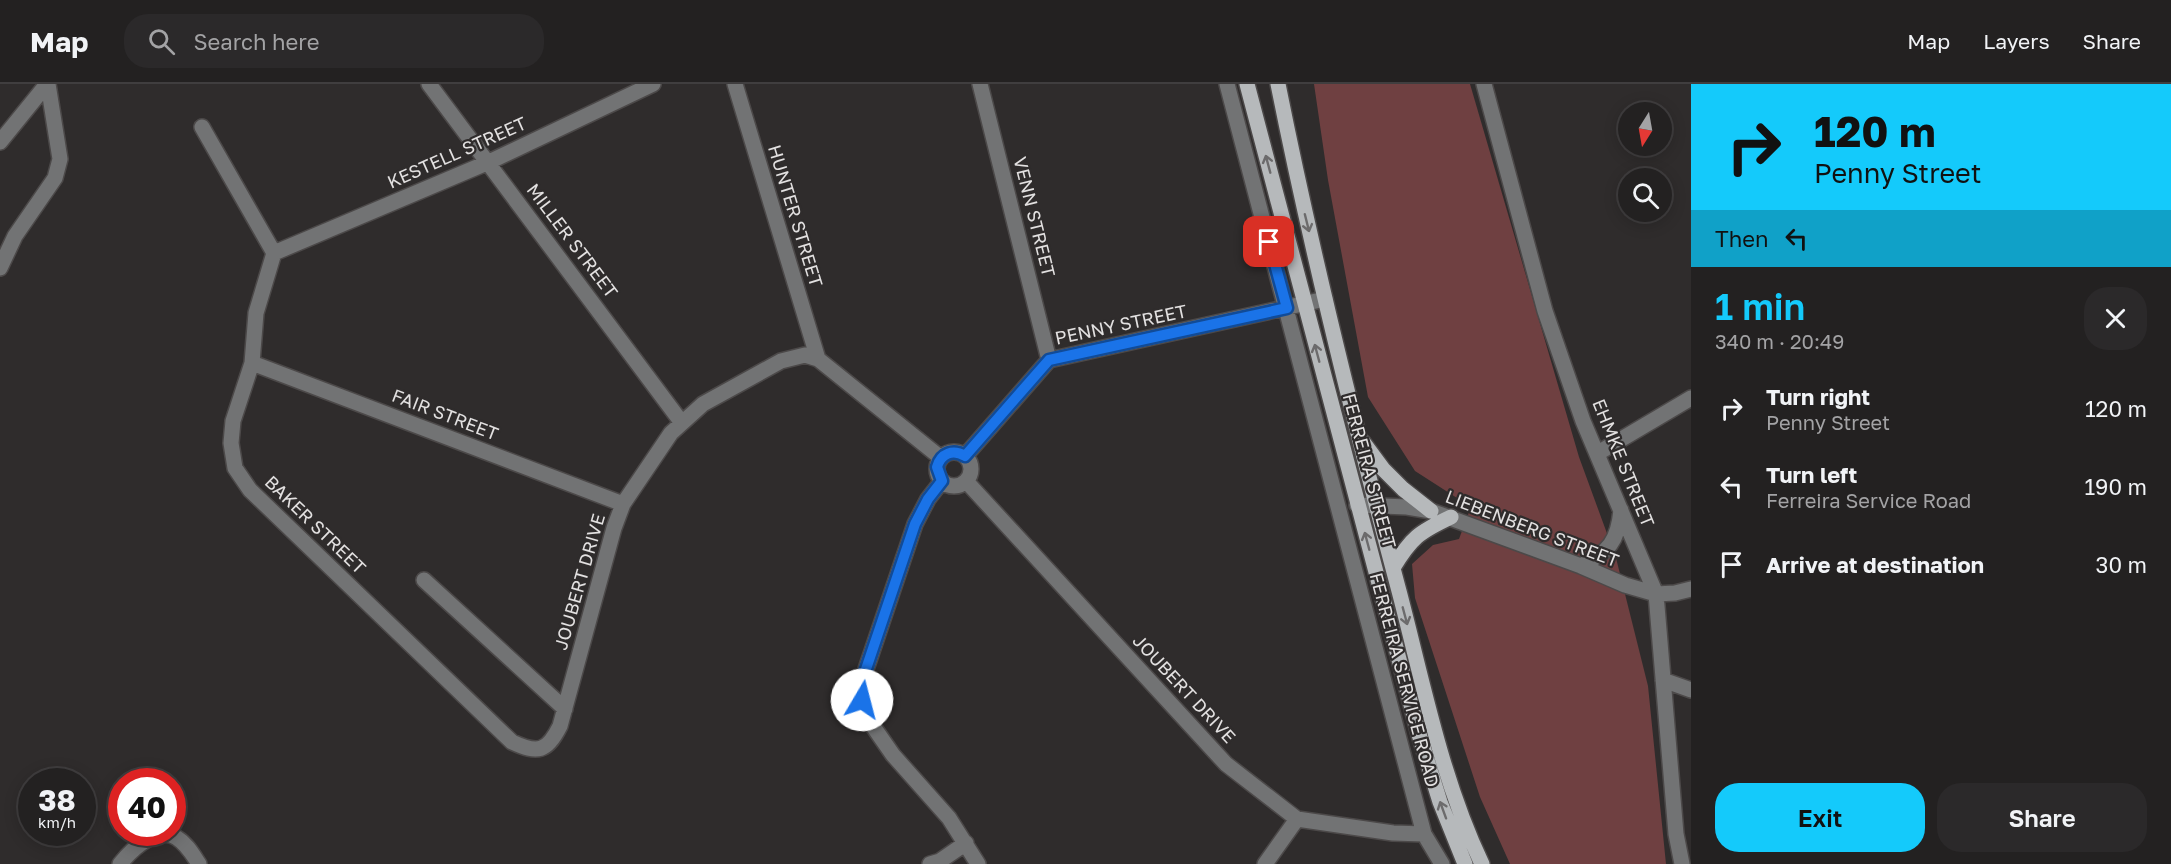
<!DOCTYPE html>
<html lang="en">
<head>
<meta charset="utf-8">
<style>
  :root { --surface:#232121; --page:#2b292a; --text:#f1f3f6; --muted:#a3a3a5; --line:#403e3f; --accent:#14cafb }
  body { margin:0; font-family:"Golos Text",sans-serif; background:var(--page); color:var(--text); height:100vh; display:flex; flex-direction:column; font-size:22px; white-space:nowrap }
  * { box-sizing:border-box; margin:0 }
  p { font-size:20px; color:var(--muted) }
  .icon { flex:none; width:33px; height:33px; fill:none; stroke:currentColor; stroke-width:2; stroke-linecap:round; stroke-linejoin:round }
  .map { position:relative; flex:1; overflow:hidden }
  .details { display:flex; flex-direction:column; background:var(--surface); width:480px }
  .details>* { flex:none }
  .hud { background:#14cafb; color:#111; overflow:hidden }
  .needle { width:39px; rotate:191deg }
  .tools { position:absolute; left:1618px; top:18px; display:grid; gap:12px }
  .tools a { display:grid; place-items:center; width:54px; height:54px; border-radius:50%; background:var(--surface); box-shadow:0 3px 15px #0003,0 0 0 2px var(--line); font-size:30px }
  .speed { position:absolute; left:18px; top:684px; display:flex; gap:12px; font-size:30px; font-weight:700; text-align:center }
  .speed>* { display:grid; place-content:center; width:78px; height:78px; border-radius:50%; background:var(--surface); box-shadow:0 3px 15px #0003,0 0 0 2px var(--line); line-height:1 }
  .speed small { font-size:15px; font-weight:400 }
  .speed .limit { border:9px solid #d22; background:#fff; color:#111 }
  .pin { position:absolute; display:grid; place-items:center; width:51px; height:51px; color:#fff; margin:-26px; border-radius:12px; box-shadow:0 3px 9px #0006 }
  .me { position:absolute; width:66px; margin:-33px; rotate:8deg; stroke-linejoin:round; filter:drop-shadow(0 0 4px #0008) }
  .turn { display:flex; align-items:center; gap:21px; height:126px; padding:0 24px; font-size:27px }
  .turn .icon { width:78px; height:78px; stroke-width:2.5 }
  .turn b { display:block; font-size:42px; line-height:51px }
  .then { display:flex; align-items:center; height:57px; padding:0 24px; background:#0003; gap:12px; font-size:22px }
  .round { display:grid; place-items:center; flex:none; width:63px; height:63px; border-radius:24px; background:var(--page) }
  .overview { display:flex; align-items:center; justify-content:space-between; height:102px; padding:0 24px }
  h1 { font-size:36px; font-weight:600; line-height:45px; color:var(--accent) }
  .primary-button { display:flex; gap:12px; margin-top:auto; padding:12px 24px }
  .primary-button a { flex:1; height:69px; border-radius:24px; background:var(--accent); color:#111; font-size:24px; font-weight:600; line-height:69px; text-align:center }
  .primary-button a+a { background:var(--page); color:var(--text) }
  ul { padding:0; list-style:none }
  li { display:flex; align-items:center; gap:18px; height:78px; padding:0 24px }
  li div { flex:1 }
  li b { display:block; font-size:22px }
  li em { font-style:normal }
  header { display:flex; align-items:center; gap:36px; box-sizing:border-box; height:84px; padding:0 30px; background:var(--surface); border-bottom:2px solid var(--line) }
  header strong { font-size:28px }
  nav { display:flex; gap:33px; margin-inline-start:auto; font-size:21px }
  .search { width:420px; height:54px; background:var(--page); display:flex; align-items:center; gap:15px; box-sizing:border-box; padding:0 21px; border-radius:24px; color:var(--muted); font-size:22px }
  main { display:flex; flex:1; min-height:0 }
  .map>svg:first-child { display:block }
  .green { fill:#6f4041 }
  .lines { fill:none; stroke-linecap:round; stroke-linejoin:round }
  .minor-casing { stroke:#4c4949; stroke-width:18 }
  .major-casing { stroke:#4c4949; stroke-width:18 }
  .minor { stroke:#727374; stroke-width:15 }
  .major { stroke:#b6b9bb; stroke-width:15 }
  .oneway { stroke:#6c6b6c }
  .route-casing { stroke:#114b97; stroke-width:15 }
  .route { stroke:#1a73e8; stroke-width:10 }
  .labels { text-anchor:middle; stroke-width:4.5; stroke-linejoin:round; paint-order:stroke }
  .street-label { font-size:18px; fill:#e3e1e1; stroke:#2f2c2c }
</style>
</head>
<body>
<header>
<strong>Map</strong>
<div class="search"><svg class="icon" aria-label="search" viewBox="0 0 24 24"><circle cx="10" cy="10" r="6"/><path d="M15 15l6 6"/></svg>Search here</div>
<nav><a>Map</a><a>Layers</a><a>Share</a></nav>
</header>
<main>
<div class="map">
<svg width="1691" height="780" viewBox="0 0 1691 780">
  <rect width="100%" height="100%" fill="#2f2c2c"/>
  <!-- green -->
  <path class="green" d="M1314 0H1470L1579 373 1616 474 1648 602 1666 780H1510L1480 713 1415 514 1412 480 1433 461 1459 455 1471 423 1415 387 1368 313 1328 96Z"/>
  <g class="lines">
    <defs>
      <path id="minor" d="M429 0 682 339
        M735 0 818 275
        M980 0 1049 276
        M1227 0 1424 750 1442 780
        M1484 0 1545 227 1583 337 1656 510 1676 750 1682 780
        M202 43 274 169 256 229 252 279 233 337 231 359 235 384 250 406 512 658C538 670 547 668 560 642L614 444 623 420 671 349 703 320 781 277 805 271 818 275 941 374
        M0 58 47 0
        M274 169 489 78 653 0
        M0 184 15 152 55 94 60 75 48 0
        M252 279 623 420
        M937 385a17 17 0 1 1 34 0a17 17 0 1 1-34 0Z
        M1598 369 1691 314
        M965 372 1049 276 1325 215
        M942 397 928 415 915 440 863 594 862 616 868 635 893 671 949 734 978 780
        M966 397 1226 680 1297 735 1393 749 1424 750
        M1357 421 1407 423 1431 427 1581 482 1625 501 1656 510 1675 509 1691 505
        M1581 482C1609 468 1618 457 1621 426
        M424 496 565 625
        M1663 596 1691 606
        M120 780C132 765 157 741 177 754 187 760 193 771 199 780
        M930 780 940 777 966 759
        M1265 780 1297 735"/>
      <path id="major" d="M1247 0 1418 647 1440 718 1465 780
        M1278 0C1312 170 1354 339 1399 507 1423 598 1441 694 1482 780
        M1363 358 1383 385 1403 405 1431 427
        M1393 484C1411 454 1419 448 1451 433"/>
    </defs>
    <!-- minor casing -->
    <use href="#minor" class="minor-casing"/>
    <!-- major casing -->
    <use href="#major" class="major-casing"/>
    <!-- minor -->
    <use href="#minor" class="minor"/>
    <!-- major -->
    <use href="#major" class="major"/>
  </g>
  <!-- one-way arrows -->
  <defs><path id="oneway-shaft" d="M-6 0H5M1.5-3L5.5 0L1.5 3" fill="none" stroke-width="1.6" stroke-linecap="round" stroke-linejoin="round" transform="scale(1.5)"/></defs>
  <g class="oneway">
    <use href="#oneway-shaft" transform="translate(1268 80) rotate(-105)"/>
    <use href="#oneway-shaft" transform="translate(1307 139) rotate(76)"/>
    <use href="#oneway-shaft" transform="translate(1317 269) rotate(-105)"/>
    <use href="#oneway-shaft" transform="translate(1367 457) rotate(-105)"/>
    <use href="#oneway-shaft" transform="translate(1405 532) rotate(75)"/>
    <use href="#oneway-shaft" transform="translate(1443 726) rotate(-110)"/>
  </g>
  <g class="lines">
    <defs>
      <path id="route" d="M862 616 863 594 915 440 928 415 942 397 937 383C941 369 953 365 965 372L1049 276 1287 224 1269 158"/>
    </defs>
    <!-- route casing -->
    <use href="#route" class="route-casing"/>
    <!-- route -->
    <use href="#route" class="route"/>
  </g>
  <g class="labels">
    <!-- street labels -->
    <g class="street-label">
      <text transform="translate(457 69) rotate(-24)" y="6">KESTELL STREET</text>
      <text transform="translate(795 132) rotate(73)" y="6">HUNTER STREET</text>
      <text transform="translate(1034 133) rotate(76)" y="6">VENN STREET</text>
      <text transform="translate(572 157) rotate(53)" y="6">MILLER STREET</text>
      <text transform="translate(1121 241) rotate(-12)" y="6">PENNY STREET</text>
      <text transform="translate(445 331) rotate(21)" y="6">FAIR STREET</text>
      <text transform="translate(1623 379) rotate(68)" y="6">EHMKE STREET</text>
      <text transform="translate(1369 387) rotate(75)" y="6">FERREIRA STREET</text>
      <text transform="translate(315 441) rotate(44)" y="6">BAKER STREET</text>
      <text transform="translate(1532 445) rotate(21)" y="6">LIEBENBERG STREET</text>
      <text transform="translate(580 498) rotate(-74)" y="6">JOUBERT DRIVE</text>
      <text transform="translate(1404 596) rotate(75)" y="6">FERREIRA SERVICE ROAD</text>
      <text transform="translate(1184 605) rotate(47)" y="6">JOUBERT DRIVE</text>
    </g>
  </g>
</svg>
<div class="tools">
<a><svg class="needle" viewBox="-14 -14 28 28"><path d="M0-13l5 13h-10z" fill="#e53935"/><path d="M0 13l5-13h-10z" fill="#a3a3a5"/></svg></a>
<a><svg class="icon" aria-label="search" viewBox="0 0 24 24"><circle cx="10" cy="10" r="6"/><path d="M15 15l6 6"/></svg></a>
</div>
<div class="speed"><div>38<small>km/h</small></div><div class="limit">40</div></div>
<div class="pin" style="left:1269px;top:158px;background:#d93025"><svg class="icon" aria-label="arrive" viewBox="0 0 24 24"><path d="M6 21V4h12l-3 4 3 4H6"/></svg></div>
<svg class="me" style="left:862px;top:616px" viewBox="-20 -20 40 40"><circle r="19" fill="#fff"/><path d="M0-13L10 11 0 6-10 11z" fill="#1a73e8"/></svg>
</div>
<section class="details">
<div class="hud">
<div class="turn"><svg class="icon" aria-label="right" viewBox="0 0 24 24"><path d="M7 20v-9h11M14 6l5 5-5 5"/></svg><div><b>120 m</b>Penny Street</div></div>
<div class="then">Then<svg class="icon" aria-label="left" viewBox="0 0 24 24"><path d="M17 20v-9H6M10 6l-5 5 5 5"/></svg></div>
</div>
<div class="overview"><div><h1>1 min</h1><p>340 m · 20:49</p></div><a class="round"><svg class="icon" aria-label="close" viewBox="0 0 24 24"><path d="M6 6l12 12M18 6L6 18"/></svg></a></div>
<ul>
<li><svg class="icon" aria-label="right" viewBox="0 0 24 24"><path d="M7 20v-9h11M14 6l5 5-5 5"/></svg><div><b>Turn right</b><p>Penny Street</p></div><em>120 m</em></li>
<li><svg class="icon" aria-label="left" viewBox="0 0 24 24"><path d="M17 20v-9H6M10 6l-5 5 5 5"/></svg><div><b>Turn left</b><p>Ferreira Service Road</p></div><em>190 m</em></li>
<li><svg class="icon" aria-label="arrive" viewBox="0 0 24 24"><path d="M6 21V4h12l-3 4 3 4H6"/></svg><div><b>Arrive at destination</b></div><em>30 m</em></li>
</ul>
<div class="primary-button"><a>Exit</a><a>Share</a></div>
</section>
</main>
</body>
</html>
